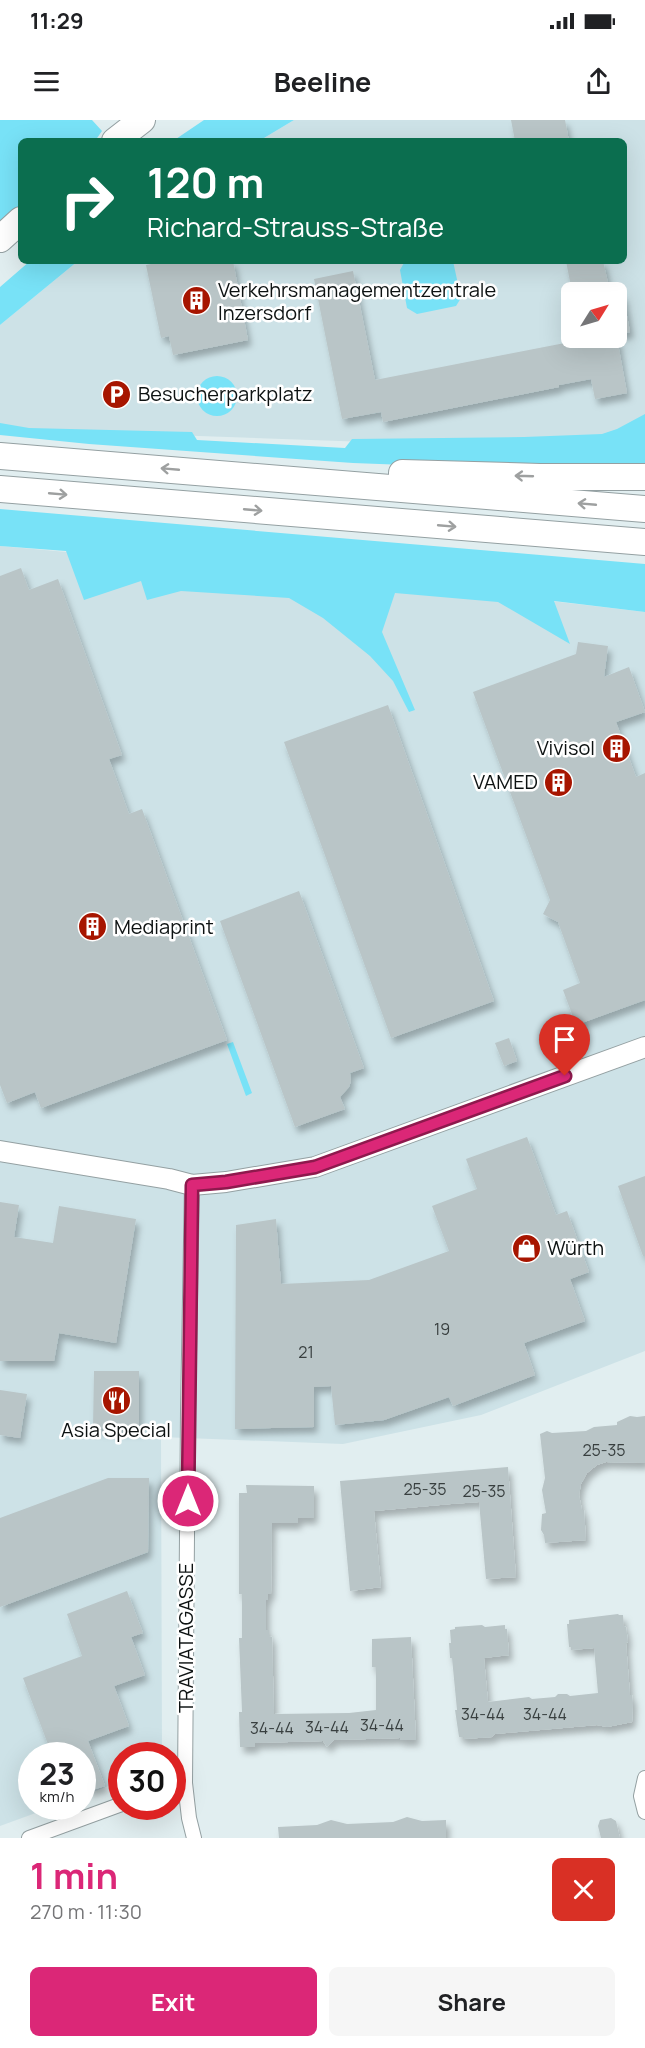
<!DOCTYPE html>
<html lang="en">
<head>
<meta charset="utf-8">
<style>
  :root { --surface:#fff; --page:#f6f6f6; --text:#202124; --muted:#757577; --accent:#db2777 }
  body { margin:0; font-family:Manrope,sans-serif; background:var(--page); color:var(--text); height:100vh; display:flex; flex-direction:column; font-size:22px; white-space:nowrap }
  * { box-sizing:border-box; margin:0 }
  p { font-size:20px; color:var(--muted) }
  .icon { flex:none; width:33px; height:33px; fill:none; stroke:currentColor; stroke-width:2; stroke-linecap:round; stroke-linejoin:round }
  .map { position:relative; height:1718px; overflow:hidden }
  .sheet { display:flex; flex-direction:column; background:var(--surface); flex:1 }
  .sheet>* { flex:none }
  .top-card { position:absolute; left:18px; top:18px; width:609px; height:126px; border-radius:9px; box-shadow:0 6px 24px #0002; background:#0b6e4f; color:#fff; overflow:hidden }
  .needle { width:39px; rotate:53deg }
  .tools { position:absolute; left:561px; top:162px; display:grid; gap:12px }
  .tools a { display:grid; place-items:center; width:66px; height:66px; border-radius:9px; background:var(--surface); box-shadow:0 6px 24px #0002; font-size:30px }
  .speed { position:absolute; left:18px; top:1622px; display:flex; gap:12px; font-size:30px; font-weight:700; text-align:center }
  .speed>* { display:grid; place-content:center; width:78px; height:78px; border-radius:50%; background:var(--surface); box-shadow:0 6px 24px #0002; line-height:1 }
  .speed small { font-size:15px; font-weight:400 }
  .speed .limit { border:9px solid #d22; background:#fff; color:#111 }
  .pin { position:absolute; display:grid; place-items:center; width:51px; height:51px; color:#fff; margin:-62px -26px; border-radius:50% 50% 50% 0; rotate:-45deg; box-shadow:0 0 6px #0007 }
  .pin .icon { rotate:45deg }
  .me { position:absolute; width:66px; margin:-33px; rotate:0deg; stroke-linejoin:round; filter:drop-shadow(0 0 4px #0008) }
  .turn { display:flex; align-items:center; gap:21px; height:126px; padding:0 30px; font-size:27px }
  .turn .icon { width:78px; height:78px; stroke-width:2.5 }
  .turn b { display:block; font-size:42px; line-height:51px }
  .round { display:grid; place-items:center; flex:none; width:63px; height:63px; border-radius:9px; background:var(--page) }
  .headline { display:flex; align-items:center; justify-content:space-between; height:102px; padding:0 30px }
  h1 { font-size:36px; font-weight:700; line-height:45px; color:var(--accent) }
  .cta { display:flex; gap:12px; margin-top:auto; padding:12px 30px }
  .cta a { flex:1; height:69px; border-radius:9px; background:var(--accent); color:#fff; font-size:24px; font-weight:700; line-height:69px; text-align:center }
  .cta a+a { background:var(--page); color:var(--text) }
  .status { display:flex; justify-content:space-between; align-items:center; height:42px; padding:0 30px; background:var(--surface); direction:ltr }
  .status svg { height:16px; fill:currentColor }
  header { display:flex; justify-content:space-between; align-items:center; height:78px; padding:0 30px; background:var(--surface); font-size:27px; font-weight:700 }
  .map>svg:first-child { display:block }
  .built { fill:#cde2e7; fill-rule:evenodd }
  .green { fill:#78e2f7 }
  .building { fill:#b9c5c7; filter:url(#shadow) }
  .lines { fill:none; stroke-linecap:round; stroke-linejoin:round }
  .street-casing { stroke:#94a0a2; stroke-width:16 }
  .secondary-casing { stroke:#94a0a2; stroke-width:22 }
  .highway-casing { stroke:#94a0a2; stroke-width:28 }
  .street { stroke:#fff; stroke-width:14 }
  .secondary { stroke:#fff; stroke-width:20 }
  .highway { stroke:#fff; stroke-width:26 }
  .oneway { stroke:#9ea0a0 }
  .route-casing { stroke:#8e194d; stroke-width:15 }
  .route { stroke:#db2777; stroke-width:10 }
  .labels { text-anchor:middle; stroke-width:5; stroke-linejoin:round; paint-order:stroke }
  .number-label { font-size:16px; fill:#383f3f }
  .poi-label { font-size:20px; fill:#0d1212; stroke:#fff; text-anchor:start }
  .street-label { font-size:20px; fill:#0d1212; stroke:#fff }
</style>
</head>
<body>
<div class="status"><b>11:29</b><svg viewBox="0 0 49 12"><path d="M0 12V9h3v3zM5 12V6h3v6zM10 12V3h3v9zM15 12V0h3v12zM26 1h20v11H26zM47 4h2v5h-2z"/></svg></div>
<header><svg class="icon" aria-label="menu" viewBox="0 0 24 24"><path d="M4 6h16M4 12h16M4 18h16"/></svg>Beeline<svg class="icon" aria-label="share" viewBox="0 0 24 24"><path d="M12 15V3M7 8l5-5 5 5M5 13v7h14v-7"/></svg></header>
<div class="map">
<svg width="645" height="1718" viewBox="0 0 645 1718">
  <defs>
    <filter id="shadow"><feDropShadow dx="3.5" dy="6" stdDeviation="3" flood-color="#0004"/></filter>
  </defs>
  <rect width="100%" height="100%" fill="#e1eef0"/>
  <!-- built -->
  <path class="built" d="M294 0H645V326L425 324 0 309V205L78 141H624V21H259ZM572 172H616V218H572Z
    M0 426 355 458 645 492V1231L481 1295 343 1324 161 1317 162 1634 122 1635 121 1661 83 1676 82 1635H32V1686H55L0 1706Z"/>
  <!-- green -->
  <path class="green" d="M0 0H92L102 11 95 21H21V85L0 104Z
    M204 0H294L259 21H173Z
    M30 141H78L0 205V167Z
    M405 141H453L461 178 456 186 417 194 407 188 400 150Z
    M197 276a20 20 0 1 1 40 0a20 20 0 1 1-40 0Z
    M645 294V347L485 348 353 343 89 324 0 315V303L29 308 192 312 197 320 345 328 352 319 524 317 602 314 617 309Z
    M0 389 645 444V492L554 481 570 524 498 482 395 473 382 512 415 590 409 592 393 561 370 536 323 498 289 478 181 471 147 480 141 461 84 480 66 431 0 426Z
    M233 922 252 973 246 976 227 924Z"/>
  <!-- building -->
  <path class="building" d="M511 0H565L569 21H515Z
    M166 141H233L248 220 173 235 169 216 161 218 146 145Z
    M566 141H603L610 172H572Z
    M353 151 375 260 570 222 569 218H617L627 273 595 279 591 259 559 265V267L383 302 381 292 342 299 314 159Z
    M623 174 630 212 616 215V175Z
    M21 448 29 470 58 459 122 635 109 639 129 694 142 689 227 920 41 988 35 972 7 983 0 965V456Z
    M578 522 608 526 604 557 629 547 645 592 616 602 636 657 645 653V880L576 905 563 870 580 863 558 802 543 794 550 780 473 572 576 534Z
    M388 585 494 881 391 918 284 622Z
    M299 771 364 948 350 953 351 961 349 967 340 977 345 989 295 1007 220 801Z
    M509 918 517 941 504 946 495 923Z
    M527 1017 556 1095 567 1091 589 1152 570 1159 585 1201 524 1223 535 1255 453 1286 449 1277 384 1300 335 1305 331 1266 314 1267V1307L235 1309 236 1105 276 1099 281 1164 369 1160 449 1131 432 1086 477 1069 466 1039Z
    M645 1056V1136H643L618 1066Z
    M0 1082 19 1085 14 1117 53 1123 59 1086 136 1099 116 1223 59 1213 54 1241H0Z
    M94 1251H139V1309L93 1308Z
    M0 1270 27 1274 20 1318 0 1315Z
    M630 1296 637 1297 645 1296V1343L606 1342 597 1345 587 1353 581 1364 579 1375 582 1390H584L586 1420 545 1423 544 1415 541 1410 542 1394 546 1393 542 1370 545 1358 540 1314 547 1311 552 1313 586 1311 594 1307 617 1305V1302Z
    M508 1347 516 1457 486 1459 479 1382 451 1384 374 1391 381 1467 350 1471 340 1361Z
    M108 1358H149L148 1432 0 1487V1398Z
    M246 1365 314 1366V1398H298V1403H272L271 1474H268V1480H266V1510H269V1516L272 1517 274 1594 349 1593 376 1590V1547H372V1519L411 1517 416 1620H400V1618L334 1620 327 1627 323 1621 255 1623V1627H240L239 1592H242L239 1518H242V1474H239V1373H247Z
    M127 1471 143 1513 131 1517 145 1555 114 1566 129 1606 88 1621 105 1666 89 1671 82 1655V1635H52L23 1558 82 1536 67 1494Z
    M618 1494 619 1495H623L624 1506 626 1507 628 1522 626 1523 630 1575H632L633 1583 632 1602 607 1607 597 1605 495 1614 492 1617 464 1619V1617H459L455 1590H457L452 1538H450L449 1523H451L450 1510 455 1509V1507L482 1505 485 1507 505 1505V1509H507L509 1535 484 1538 488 1582 529 1577 532 1579 555 1577 558 1574H567L570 1576 598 1573 594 1528 571 1530V1527H569L567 1504H569V1500Z
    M407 1697 422 1701 446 1700V1718H279L278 1707 317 1705 331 1700 347 1704 393 1702Z
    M611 1698 616 1701 620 1718H601L598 1706 600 1700Z"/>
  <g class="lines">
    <defs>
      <path id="street" d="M192 1065 188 1291 185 1663 189 1698 194 1718
        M645 1658 641 1676 645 1692
        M29 1718 122 1684"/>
      <path id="secondary" d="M0 1031 169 1059 192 1065 226 1062 315 1047 645 927"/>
      <path id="highway" d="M115 21 142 0
        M0 119 21 100
        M0 336 645 389
        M402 353 540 357H645
        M0 369 645 422"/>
    </defs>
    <!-- street casing -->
    <use href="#street" class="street-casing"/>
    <!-- secondary casing -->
    <use href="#secondary" class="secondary-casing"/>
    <!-- highway casing -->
    <use href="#highway" class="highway-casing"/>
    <!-- street -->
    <use href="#street" class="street"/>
    <!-- secondary -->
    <use href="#secondary" class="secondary"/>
    <!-- highway -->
    <use href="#highway" class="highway"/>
  </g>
  <!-- one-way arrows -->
  <defs><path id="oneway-shaft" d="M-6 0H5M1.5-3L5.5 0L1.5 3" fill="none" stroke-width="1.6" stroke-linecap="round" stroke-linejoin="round" transform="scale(1.5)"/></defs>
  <g class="oneway">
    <use href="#oneway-shaft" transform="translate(170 349) rotate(-175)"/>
    <use href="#oneway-shaft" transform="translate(524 356) rotate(-178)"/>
    <use href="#oneway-shaft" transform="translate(58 374) rotate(5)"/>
    <use href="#oneway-shaft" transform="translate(587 384) rotate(-175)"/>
    <use href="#oneway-shaft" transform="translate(253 390) rotate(5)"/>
    <use href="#oneway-shaft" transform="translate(447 406) rotate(5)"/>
  </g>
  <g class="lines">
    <defs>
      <path id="route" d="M188 1381 192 1065 226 1062 315 1047 565 956"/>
    </defs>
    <!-- route casing -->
    <use href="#route" class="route-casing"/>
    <!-- route -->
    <use href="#route" class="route"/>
  </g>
  <!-- icons -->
  <defs>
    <symbol id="building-disc" viewBox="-11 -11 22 22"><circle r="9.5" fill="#a71500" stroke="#fff"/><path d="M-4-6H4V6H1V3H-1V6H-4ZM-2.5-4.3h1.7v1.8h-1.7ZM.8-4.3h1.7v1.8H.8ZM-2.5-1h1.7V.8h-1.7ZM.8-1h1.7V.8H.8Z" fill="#fff"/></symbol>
    <symbol id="parking-disc" viewBox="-11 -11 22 22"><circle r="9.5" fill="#a71500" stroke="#fff"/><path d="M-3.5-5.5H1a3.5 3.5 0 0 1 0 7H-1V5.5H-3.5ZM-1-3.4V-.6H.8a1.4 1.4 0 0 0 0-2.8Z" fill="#fff"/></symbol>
    <symbol id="shop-disc" viewBox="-11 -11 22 22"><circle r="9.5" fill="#a71500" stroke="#fff"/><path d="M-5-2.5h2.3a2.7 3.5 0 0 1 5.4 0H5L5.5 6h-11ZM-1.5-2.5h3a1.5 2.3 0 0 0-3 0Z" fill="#fff"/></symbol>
    <symbol id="restaurant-disc" viewBox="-11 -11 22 22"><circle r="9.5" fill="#a71500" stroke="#fff"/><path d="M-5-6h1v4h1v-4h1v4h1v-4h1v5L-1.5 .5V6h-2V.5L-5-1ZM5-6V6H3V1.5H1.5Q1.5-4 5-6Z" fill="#fff"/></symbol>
  </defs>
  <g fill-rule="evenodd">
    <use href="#building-disc" x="180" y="164" width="33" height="33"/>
    <use href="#parking-disc" x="100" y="258" width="33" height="33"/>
    <use href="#building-disc" x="600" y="612" width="33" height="33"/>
    <use href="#building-disc" x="542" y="646" width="33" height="33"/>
    <use href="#building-disc" x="76" y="790" width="33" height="33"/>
    <use href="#shop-disc" x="510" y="1112" width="33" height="33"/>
    <use href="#restaurant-disc" x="100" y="1264" width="33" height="33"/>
  </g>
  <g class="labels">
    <!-- number labels -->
    <g class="number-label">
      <text x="442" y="1215">19</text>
      <text x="306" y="1238">21</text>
      <text x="604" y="1336">25-35</text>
      <text x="425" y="1375">25-35</text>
      <text x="484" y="1377">25-35</text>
      <text x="483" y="1600">34-44</text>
      <text x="545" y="1600">34-44</text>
      <text x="382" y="1611">34-44</text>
      <text x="327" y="1613">34-44</text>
      <text x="272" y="1614">34-44</text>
    </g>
    <!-- poi labels -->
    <g class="poi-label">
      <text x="218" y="177">Verkehrsmanagementzentrale<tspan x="218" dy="23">Inzersdorf</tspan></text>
      <text x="138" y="281">Besucherparkplatz</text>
      <text x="595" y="635" text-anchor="end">Vivisol</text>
      <text x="538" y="669" text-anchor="end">VAMED</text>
      <text x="114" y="814">Mediaprint</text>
      <text x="547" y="1135">Würth</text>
      <text x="116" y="1317" text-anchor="middle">Asia Special</text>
    </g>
    <!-- street labels -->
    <g class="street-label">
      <text transform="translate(186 1518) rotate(-90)" y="7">TRAVIATAGASSE</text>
    </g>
  </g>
</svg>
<div class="tools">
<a><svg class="needle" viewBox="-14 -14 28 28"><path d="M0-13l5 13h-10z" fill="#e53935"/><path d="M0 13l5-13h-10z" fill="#757577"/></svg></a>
</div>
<div class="speed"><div>23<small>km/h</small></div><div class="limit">30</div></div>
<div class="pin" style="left:565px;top:956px;background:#d93025"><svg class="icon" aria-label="arrive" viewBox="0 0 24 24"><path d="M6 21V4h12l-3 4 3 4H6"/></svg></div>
<svg class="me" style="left:188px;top:1381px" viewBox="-20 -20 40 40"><circle r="17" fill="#db2777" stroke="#fff" stroke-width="3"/><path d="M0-11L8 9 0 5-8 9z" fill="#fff"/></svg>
<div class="top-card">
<div class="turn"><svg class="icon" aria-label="right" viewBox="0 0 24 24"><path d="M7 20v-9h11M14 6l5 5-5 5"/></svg><div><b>120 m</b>Richard-Strauss-Straße</div></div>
</div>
</div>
<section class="sheet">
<div class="headline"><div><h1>1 min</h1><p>270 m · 11:30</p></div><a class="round" style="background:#d93025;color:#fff"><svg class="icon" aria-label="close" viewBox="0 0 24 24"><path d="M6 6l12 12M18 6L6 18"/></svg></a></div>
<div class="cta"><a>Exit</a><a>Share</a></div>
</section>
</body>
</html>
